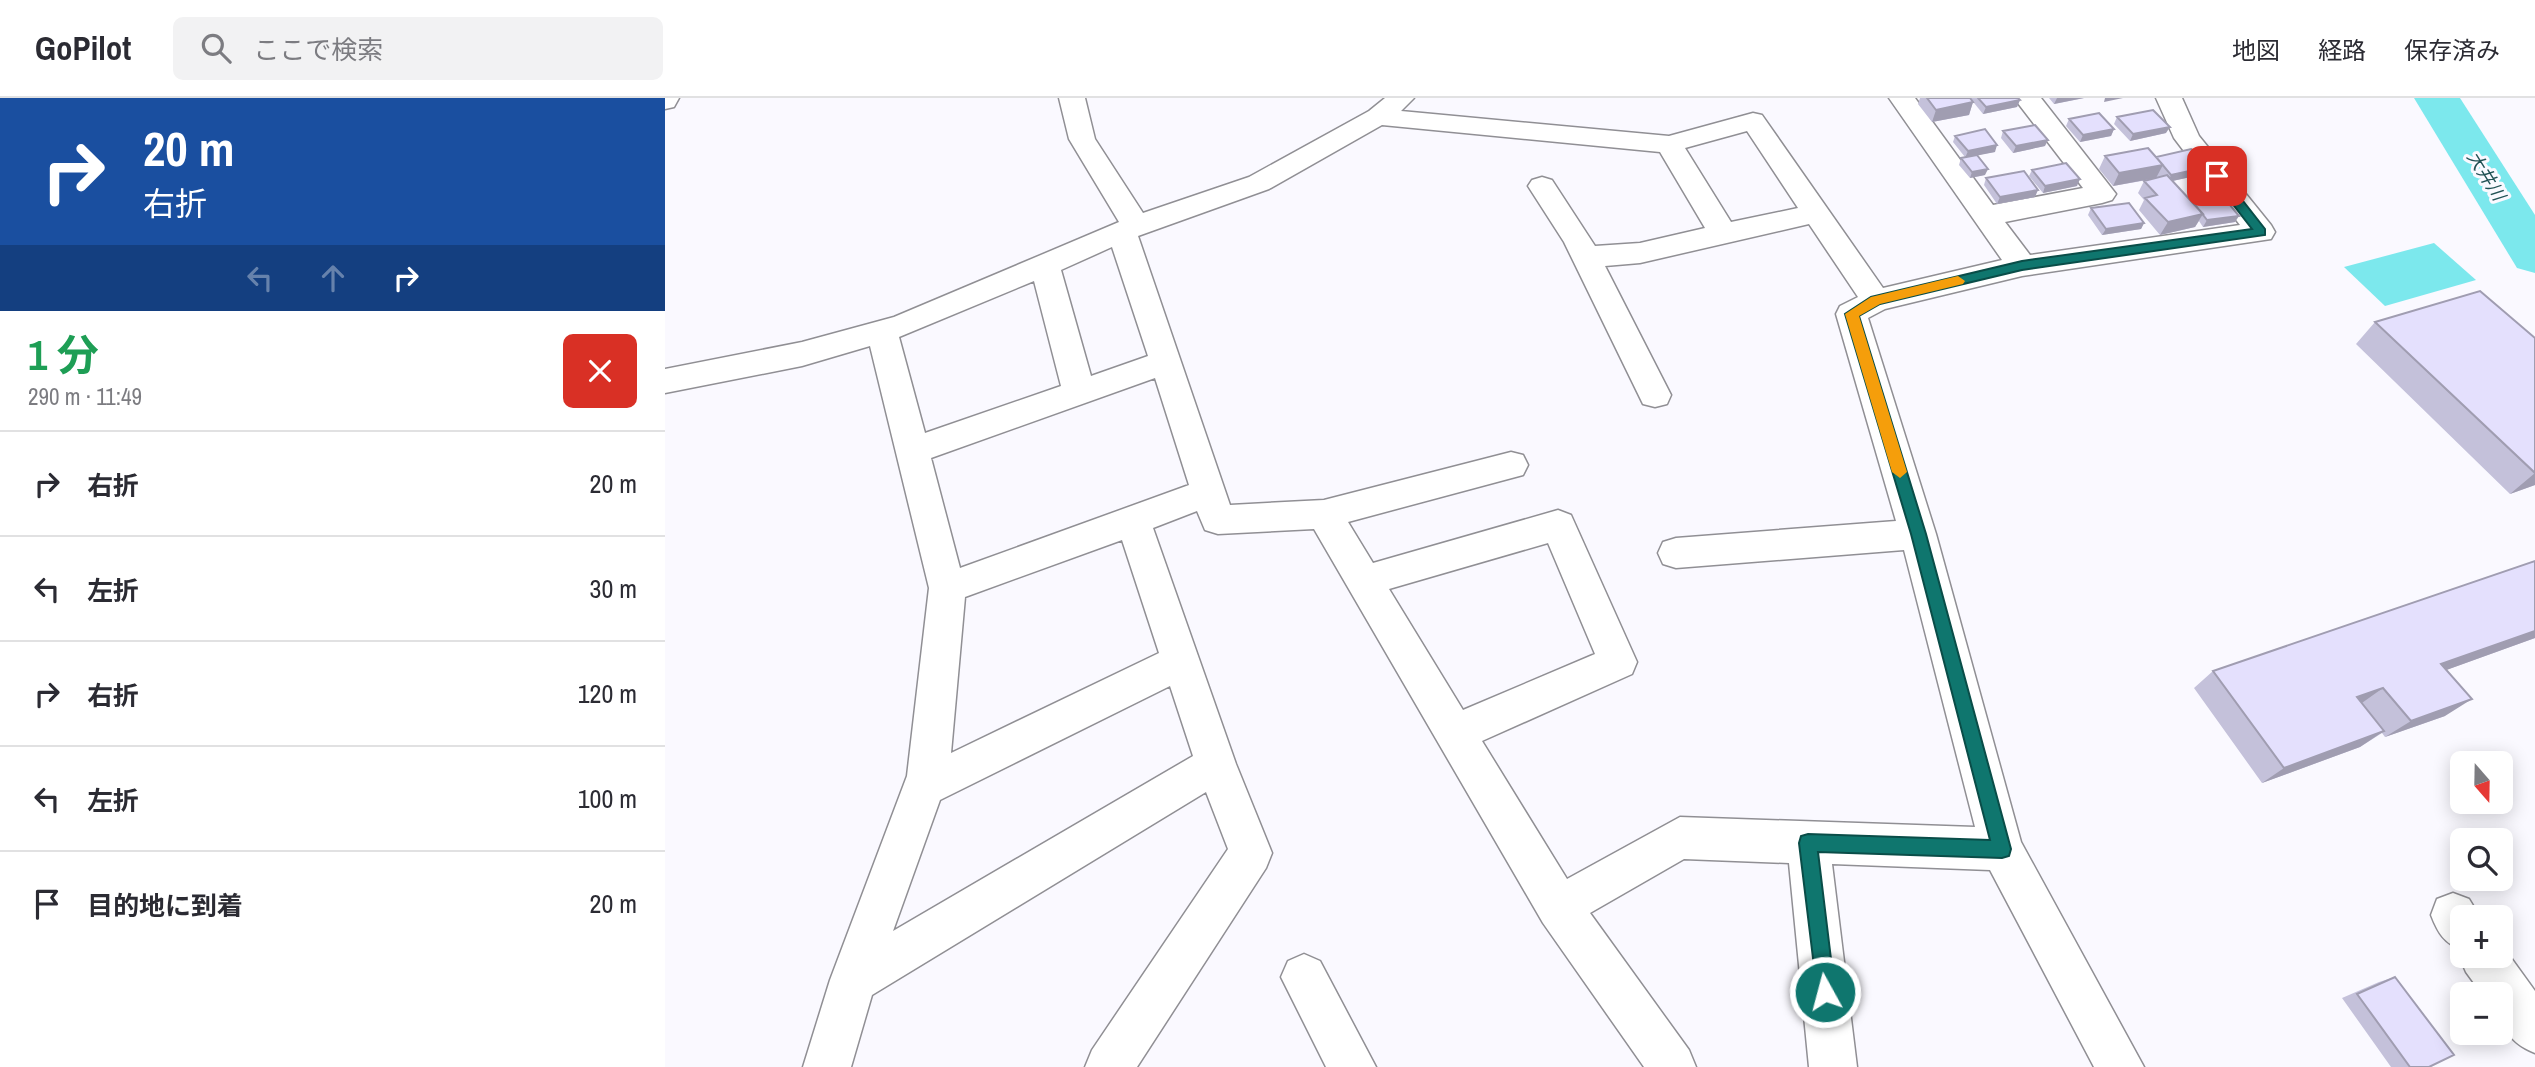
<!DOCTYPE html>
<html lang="ja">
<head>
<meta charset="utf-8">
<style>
  :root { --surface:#fff; --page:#f2f2f3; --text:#2b2b33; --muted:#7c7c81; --line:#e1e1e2 }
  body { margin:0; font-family:"Archivo Narrow","Noto Sans JP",sans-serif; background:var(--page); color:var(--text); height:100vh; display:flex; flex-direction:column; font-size:26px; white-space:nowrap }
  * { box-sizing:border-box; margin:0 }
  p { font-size:23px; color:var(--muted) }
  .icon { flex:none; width:38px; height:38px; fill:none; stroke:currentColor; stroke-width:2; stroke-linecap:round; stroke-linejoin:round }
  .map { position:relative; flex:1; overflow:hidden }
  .side { display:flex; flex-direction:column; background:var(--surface); width:665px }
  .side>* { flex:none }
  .guide { background:#1a4fa0; color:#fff; overflow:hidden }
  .needle { width:46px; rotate:160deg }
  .fabs { position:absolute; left:1785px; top:653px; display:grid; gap:14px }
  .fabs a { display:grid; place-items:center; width:63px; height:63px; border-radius:10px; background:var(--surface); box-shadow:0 4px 18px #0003; font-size:35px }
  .pin { position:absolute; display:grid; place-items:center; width:60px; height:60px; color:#fff; margin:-30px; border-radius:14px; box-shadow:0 4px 10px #0006 }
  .me { position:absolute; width:77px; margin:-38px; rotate:353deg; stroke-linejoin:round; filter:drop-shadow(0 0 5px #0008) }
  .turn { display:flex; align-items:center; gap:24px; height:147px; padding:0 28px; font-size:32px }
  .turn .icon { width:91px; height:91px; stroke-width:2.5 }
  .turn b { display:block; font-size:49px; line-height:60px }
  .lanes { display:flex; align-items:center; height:66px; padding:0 28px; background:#0003; justify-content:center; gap:35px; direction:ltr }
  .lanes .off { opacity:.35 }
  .round { display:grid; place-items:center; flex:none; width:74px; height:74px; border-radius:10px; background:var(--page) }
  .head { display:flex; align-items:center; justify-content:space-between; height:119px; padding:0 28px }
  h1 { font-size:42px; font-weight:700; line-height:52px; color:#1e9e55 }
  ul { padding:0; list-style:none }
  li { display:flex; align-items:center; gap:21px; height:105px; padding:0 28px; border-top:2px solid var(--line) }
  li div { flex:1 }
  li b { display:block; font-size:26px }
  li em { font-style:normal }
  header { display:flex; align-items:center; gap:42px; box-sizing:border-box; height:98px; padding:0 35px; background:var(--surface); border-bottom:2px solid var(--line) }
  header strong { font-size:33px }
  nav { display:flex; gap:38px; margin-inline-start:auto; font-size:24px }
  .search { width:490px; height:63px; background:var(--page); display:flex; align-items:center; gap:18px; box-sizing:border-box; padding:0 24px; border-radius:10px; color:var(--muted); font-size:26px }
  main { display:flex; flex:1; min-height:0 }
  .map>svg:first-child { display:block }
  .water { fill:#7ce8ed }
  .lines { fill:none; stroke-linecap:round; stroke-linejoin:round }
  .river { fill:#7ce8ed; fill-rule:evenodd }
  .minor-casing { stroke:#908f94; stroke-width:3 }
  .minor { fill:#fff; fill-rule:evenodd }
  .wall { fill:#c4c1da }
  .shaded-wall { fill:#a09db1 }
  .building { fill:#e4e0fd; stroke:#a09db1; stroke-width:2 }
  .route { fill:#0f766e; stroke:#0a4d48; stroke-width:2 }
  .slow { fill:#f59e0b }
  .labels { text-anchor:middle; stroke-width:6; stroke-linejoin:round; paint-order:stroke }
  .far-water-label { font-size:18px; font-style:italic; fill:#225255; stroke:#faf9ff }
</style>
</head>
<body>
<header>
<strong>GoPilot</strong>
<div class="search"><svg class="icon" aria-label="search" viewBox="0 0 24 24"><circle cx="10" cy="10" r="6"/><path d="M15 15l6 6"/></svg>ここで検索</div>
<nav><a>地図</a><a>経路</a><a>保存済み</a></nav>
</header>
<main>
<section class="side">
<div class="guide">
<div class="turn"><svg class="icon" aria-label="right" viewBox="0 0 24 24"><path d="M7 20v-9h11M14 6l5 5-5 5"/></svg><div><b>20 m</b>右折</div></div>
<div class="lanes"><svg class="icon off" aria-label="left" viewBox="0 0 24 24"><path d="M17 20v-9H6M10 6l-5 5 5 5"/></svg><svg class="icon off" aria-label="ahead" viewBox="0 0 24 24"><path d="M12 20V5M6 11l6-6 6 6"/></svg><svg class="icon" aria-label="right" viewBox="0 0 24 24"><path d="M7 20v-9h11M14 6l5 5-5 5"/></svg></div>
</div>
<div class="head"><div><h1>1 分</h1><p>290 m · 11:49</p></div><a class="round" style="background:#d93025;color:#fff"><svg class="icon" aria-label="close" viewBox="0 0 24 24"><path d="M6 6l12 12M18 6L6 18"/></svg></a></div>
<ul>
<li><svg class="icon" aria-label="right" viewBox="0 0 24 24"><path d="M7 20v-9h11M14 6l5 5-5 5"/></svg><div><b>右折</b></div><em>20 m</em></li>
<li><svg class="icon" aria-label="left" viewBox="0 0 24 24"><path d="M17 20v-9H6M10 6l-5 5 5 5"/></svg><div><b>左折</b></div><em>30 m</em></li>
<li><svg class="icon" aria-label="right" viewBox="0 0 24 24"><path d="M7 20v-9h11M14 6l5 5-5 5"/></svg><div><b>右折</b></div><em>120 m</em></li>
<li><svg class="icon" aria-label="left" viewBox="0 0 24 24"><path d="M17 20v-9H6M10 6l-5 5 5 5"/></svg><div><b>左折</b></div><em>100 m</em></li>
<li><svg class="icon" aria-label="arrive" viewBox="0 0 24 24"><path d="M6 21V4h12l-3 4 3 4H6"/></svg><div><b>目的地に到着</b></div><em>20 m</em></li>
</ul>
</section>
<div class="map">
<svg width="1870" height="969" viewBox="0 0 1870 969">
  <rect width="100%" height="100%" fill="#faf9ff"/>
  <!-- water -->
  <path class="water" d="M1769 145 1811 182 1720 208 1679 169Z"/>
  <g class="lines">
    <!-- river -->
    <path class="river" d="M1749 0H1795L1870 117V175L1852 170Z"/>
    <defs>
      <path id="minor" d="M0 0H14L9 9 0 11Z
        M394 0H420L430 41 478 115 584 79 704 13 720 0H749L736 13 1004 38 1088 15 1097 17 1218 190 1337 162 1224 0H1250L1328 107 1418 90 1349 0H1376L1451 96 1447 102 1437 105 1340 124 1365 157 1575 127 1509 40 1491 0H1517L1534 38 1606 127 1610 134 1606 141 1357 178 1220 211 1203 220 1271 436 1356 744 1479 969H1429L1325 772 1167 766 1192 969H1144L1124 765 1019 761 925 815 1024 952 1031 969H979L878 825 649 431 553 436 540 432 532 413 488 430 571 666 607 755 601 770 472 969H420L427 952 563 751 541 694 207 897 186 969H138L165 882 242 678 264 490 205 248 137 268 0 295V271L137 244 229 219 454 124 404 41ZM717 27 995 54 1040 130 975 145 930 148 887 82 877 79 867 82 863 88 899 144 978 306 990 309 1002 306 1006 297 940 168 975 165 1144 126 1193 199 1175 208 1171 216 1231 423 1011 440 998 444 993 455 998 466 1011 470 1239 452 1310 729 1015 719 902 781 817 643 967 576 972 564 906 417 893 412 708 465 683 424 858 377 863 367 858 357 846 354 659 402 565 407 473 138 604 91ZM1082 33 1133 110 1066 124 1020 50ZM447 149 483 258 426 278 396 172ZM369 183 396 288 260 335 234 239ZM490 280 524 387 295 470 266 360ZM457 442 494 555 286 655 300 499ZM883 445 930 556 798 612 724 491ZM505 588 528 658 228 833 275 702Z
        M1788 795 1804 801 1815 819H1797V858H1836V846L1870 893V955C1840 943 1836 926 1836 896H1817L1801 874 1794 858 1797 852C1779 845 1773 835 1766 817L1772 801Z
        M639 856 655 863 711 969H661L616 879 623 863Z"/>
    </defs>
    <!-- minor casing -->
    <use href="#minor" class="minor-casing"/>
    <!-- minor -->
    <use href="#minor" class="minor"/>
  </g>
  <!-- wall -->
  <path class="wall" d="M1255 0H1305L1308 4 1304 17 1267 24 1253 6Z
    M1305 0H1353L1355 2 1352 9 1318 16Z
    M1384 0H1419L1389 6Z
    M1452 19 1501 35 1465 43 1449 26Z
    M1404 21 1449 31 1446 38 1415 44 1401 28Z
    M1338 33 1380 48 1348 55 1336 40Z
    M1290 38 1330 54 1312 57 1320 77 1305 80 1294 67 1296 60 1300 59 1288 44Z
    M1440 58 1491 59 1539 76 1507 83 1524 101 1570 124 1538 129 1534 123 1530 129 1495 137 1474 112 1479 102 1473 95 1479 83 1488 81 1448 88 1434 71Z
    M1367 72 1412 88 1378 95 1364 78Z
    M1321 80 1370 99 1332 106 1319 87Z
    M1426 110 1479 125 1476 131 1437 137 1423 117Z
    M1710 224 1870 240V387L1845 396 1691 246Z
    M1870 463V540L1781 572 1780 618 1720 639 1717 635 1695 649 1597 685 1529 590 1548 573Z
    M1730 879 1764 969H1726L1677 900 1714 884Z"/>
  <!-- shaded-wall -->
  <path class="shaded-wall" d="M1392 0H1419L1389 6Z
    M1440 0H1458L1439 4Z
    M1355 2 1352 9 1318 16 1321 9Z
    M1308 4 1304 17 1267 24 1271 12Z
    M1505 29 1501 35 1465 43 1468 36Z
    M1449 31 1446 38 1415 44 1418 37Z
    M1383 42 1380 48 1348 55 1351 48Z
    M1332 47 1330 54 1300 60 1303 53Z
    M1498 67 1491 80 1448 88 1454 75Z
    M1543 69 1539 76 1503 84 1506 77Z
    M1323 71 1320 77 1305 80 1307 74Z
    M1415 81 1412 88 1378 95 1380 88Z
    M1373 92 1370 99 1332 106 1335 99Z
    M1538 116 1530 129 1495 137 1503 124Z
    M1574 118 1570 124 1538 129 1542 122Z
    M1479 125 1476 131 1437 137 1441 131Z
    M1870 375V387L1845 396Z
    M1870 533V540L1751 583 1776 566Z
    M1718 590 1694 607 1692 599Z
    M1807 601 1780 618 1720 639 1746 623Z
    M1719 633 1695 649 1597 685 1619 670Z"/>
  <!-- building -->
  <path class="building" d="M1262 0H1305L1308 4 1271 12Z
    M1313 0H1353L1355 2 1321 9Z
    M1488 12 1505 29 1468 36 1452 19Z
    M1434 15 1449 31 1418 37 1404 21Z
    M1370 27 1383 42 1351 48 1338 33Z
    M1320 31 1332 47 1303 53 1290 38Z
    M1483 50 1498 67 1454 75 1440 58Z
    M1526 51 1543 69 1506 77 1491 59Z
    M1312 57 1323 71 1307 74 1296 60Z
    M1401 65 1415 81 1380 88 1367 72Z
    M1359 73 1373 92 1335 99 1321 80Z
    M1502 77 1538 116 1503 124 1480 100 1492 97 1479 83Z
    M1556 96 1574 118 1542 122 1525 100Z
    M1464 105 1479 125 1441 131 1426 110Z
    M1815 193 1870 240V375L1710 224Z
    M1870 463V533L1776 566 1807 601 1746 623 1718 590 1692 599 1719 633 1619 670 1548 573Z
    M1730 879 1789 957 1764 969H1745L1692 896Z"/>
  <!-- route -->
  <path class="route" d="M1552 74 1556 75 1600 131V137L1357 172 1215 206 1194 218 1261 436 1346 751 1344 758 1337 760 1153 754 1170 894 1167 901 1160 904 1153 901 1134 745 1136 738 1143 736 1325 742 1246 436 1180 216 1206 199 1357 163 1587 131 1546 78Z"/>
  <!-- slow -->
  <path class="slow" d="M1293 178 1300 183 1298 186 1215 206 1194 218 1242 374 1235 380 1227 374 1180 216 1206 199Z"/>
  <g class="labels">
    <!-- far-water labels -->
    <g class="far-water-label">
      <text transform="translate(1821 78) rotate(58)" y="6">大井川</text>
    </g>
  </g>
</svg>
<div class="fabs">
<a><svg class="needle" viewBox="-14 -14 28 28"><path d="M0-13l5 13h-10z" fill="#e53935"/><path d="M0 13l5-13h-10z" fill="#7c7c81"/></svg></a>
<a><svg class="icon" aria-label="search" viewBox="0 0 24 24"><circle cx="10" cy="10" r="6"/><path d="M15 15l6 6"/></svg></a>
<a>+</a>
<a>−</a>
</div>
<div class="pin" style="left:1552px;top:78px;background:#d93025"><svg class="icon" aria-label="arrive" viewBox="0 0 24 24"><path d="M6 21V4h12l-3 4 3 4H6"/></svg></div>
<svg class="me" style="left:1160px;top:894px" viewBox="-20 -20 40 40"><circle r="17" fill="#0f766e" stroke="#fff" stroke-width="3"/><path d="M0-11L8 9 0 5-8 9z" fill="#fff"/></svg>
</div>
</main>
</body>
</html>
